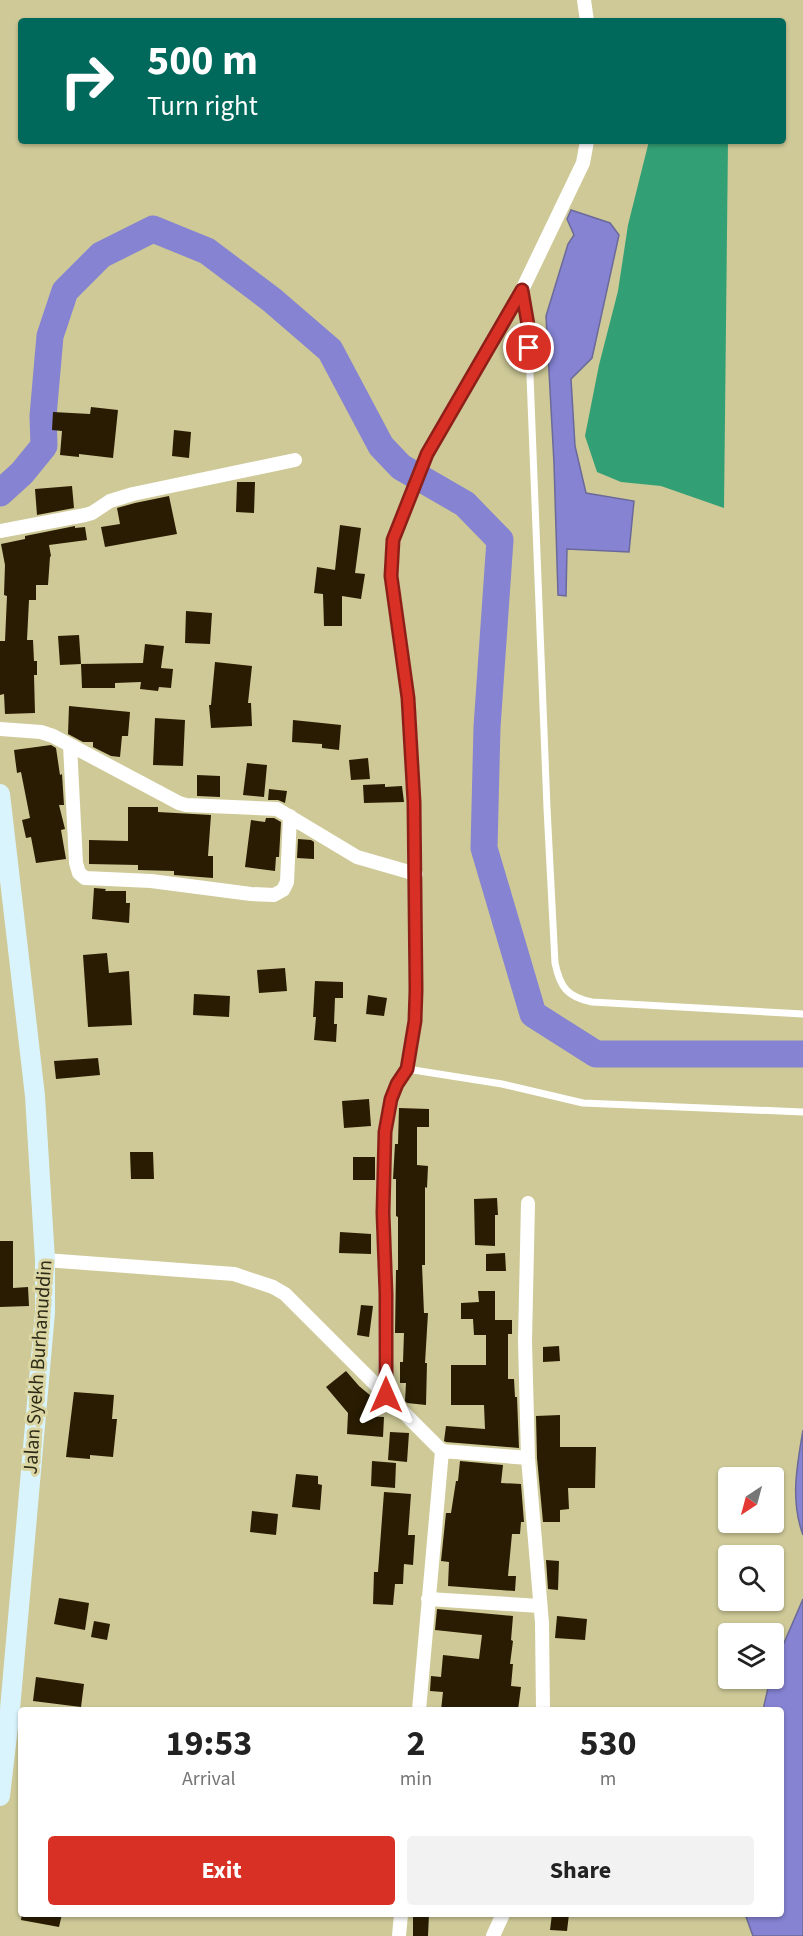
<!DOCTYPE html>
<html lang="en">
<head>
<meta charset="utf-8">
<style>
  :root { --surface:#fff; --page:#f2f2f2; --text:#222; --muted:#767676; --accent:#d93025 }
  body { margin:0; font-family:"Source Sans 3",sans-serif; background:var(--page); color:var(--text); height:100vh; display:flex; flex-direction:column; font-size:22px; white-space:nowrap }
  * { box-sizing:border-box; margin:0 }
  p { font-size:20px; color:var(--muted) }
  .icon { flex:none; width:33px; height:33px; fill:none; stroke:currentColor; stroke-width:2; stroke-linecap:round; stroke-linejoin:round }
  .map { position:relative; flex:1; overflow:hidden }
  .sheet { position:absolute; left:18px; top:1707px; width:766px; height:210px; display:flex; flex-direction:column; background:var(--surface); border-radius:6px; box-shadow:0 2px 4px #0004 }
  .sheet>* { flex:none }
  .hud { position:absolute; left:18px; top:18px; width:768px; height:126px; border-radius:6px; box-shadow:0 2px 4px #0004; background:#00695c; color:#fff; overflow:hidden }
  .needle { width:39px; rotate:216deg }
  .fabs { position:absolute; left:718px; top:1467px; display:grid; gap:12px }
  .fabs a { display:grid; place-items:center; width:66px; height:66px; border-radius:6px; background:var(--surface); box-shadow:0 2px 4px #0004; font-size:30px }
  .pin { position:absolute; display:grid; place-items:center; width:51px; height:51px; color:#fff; margin:-26px; border:3px solid #fff; border-radius:50%; box-shadow:0 2px 6px #0007 }
  .me { position:absolute; width:66px; margin:-33px; rotate:0deg; stroke-linejoin:round; filter:drop-shadow(0 0 4px #0008) }
  .turn { display:flex; align-items:center; gap:21px; height:126px; padding:0 30px; font-size:27px }
  .turn .icon { width:78px; height:78px; stroke-width:2.5 }
  .turn b { display:block; font-size:42px; line-height:51px }
  .eta { display:flex; justify-content:space-evenly; align-items:center; height:102px; text-align:center }
  .eta b { font-size:36px; font-weight:700; line-height:42px }
  .cta { display:flex; gap:12px; margin-top:auto; padding:12px 30px }
  .cta a { flex:1; height:69px; border-radius:6px; background:var(--accent); color:#fff; font-size:24px; font-weight:700; line-height:69px; text-align:center }
  .cta a+a { background:var(--page); color:var(--text) }
  .map>svg:first-child { display:block }
  .forest { fill:#339f75 }
  .water { fill:#8583d2; stroke:#6b699a; stroke-width:1.5 }
  .lines { fill:none; stroke-linecap:round; stroke-linejoin:round }
  .river { stroke:#8583d2; stroke-width:27 }
  .building { fill:#291c02 }
  .service { stroke:#fff; stroke-width:7 }
  .minor { stroke:#fff; stroke-width:14 }
  .secondary { stroke:#daf4fd; stroke-width:20 }
  .route-casing { stroke:#8d1f18; stroke-width:15 }
  .route { stroke:#d93025; stroke-width:10 }
  .labels { text-anchor:middle; stroke-width:6; stroke-linejoin:round; paint-order:stroke }
  .street-label { font-size:20px; fill:#2e2c18; stroke:#dbd6a3 }
</style>
</head>
<body>
<div class="map">
<svg width="803" height="1936" viewBox="0 0 803 1936">
  <rect width="100%" height="100%" fill="#cec997"/>
  <!-- forest -->
  <path class="forest" d="M649 141H728L724 508 661 486 621 482 597 472 585 436 599 365 618 291 628 225Z"/>
  <!-- water -->
  <path class="water" d="M571 210 610 223 619 235 592 358 571 379 575 446 586 493 634 501 629 552 567 549 566 596 558 595 554 463 546 316 568 244 574 235 567 219Z
    M803 1430V1535C790 1500 797 1466 803 1430Z
    M803 1599V1936H753L745 1914H782V1710H763L770 1679 774 1678V1666Z"/>
  <g class="lines">
    <!-- river -->
    <path class="river" d="M0 493 22 473 44 446 43 416 50 336 65 291 101 255 153 229 207 251 272 300 330 350 381 446 401 467 465 504 500 540 487 727 484 848 533 1014 596 1054H803"/>
  </g>
  <!-- building -->
  <path class="building" d="M91 407 118 410 113 458 79 454V457L60 455 62 431 52 430 53 412 90 414Z
    M174 430 191 432 189 458 172 456Z
    M237 482H255L254 513 236 512Z
    M72 486 74 508 37 515 35 489Z
    M169 496 177 534 105 547 101 527 120 524 117 508 135 503Z
    M340 525 361 528 355 573 365 574 361 599 342 596V626H324L323 594 314 593 317 567 335 570Z
    M75 526V528L85 527 87 540 49 545 51 556 50 557 48 585H36V600H29L27 640H33L34 661H37V675H34L35 713 5 714 4 694 0 695V641H5L7 596 4 595 5 565 1 544 25 539V536Z
    M186 611 212 613 210 644 185 643Z
    M79 635 81 664 60 665 58 636Z
    M145 644 164 646 161 668 173 669 171 688 159 687 158 691 140 689 141 682 115 683V688H82L81 664 143 663Z
    M215 662 252 666 248 703H251L252 726 211 728 209 705H211Z
    M69 706 130 712 128 736H122L120 757 111 756 93 747V742H83L68 734Z
    M155 718 185 720 183 766 153 765Z
    M293 720 341 725 339 750 322 748V744L292 742Z
    M51 745 56 748 60 775 62 774 64 805H59L65 829 61 830 66 859 36 863 31 837 26 838 22 820 30 818 21 772 17 773 14 750Z
    M368 758 370 779 351 780 349 760Z
    M247 763 267 765 264 797 243 795Z
    M197 775 220 776V797L197 796Z
    M385 784V787L402 786 404 802 364 803 363 785Z
    M269 789 287 791 285 803 278 800H268Z
    M128 807H158V812L211 815 208 856H213V878L174 875V871L138 870V865L89 864V840L128 841Z
    M266 818H274L281 822 279 857H276L275 871 245 867 251 820 265 822Z
    M298 839 311 840 314 842V859L297 858Z
    M94 888 106 889 105 891H126V903H130L129 923 92 919Z
    M107 953 109 973 129 971 132 1025 88 1027 83 955Z
    M285 968 287 991 259 993 257 970Z
    M315 981 343 982V998H335L334 1024H337L336 1042 314 1040 316 1017H313Z
    M194 994 230 996 229 1017 193 1015Z
    M368 995 387 998 384 1016 366 1014Z
    M98 1058 100 1075 56 1079 54 1061Z
    M369 1099 371 1126 344 1128 342 1101Z
    M399 1108 429 1109V1127H417V1165L428 1166 427 1188 425 1187V1265H422L424 1313H428L425 1363H427L426 1405 407 1403 405 1401 406 1383H400V1362H403L404 1333H395L396 1270H398V1217L396 1216V1179H393L395 1144H398Z
    M130 1152H153L154 1179H131Z
    M353 1157H375V1180H353Z
    M497 1198 498 1215H495V1246L475 1245 474 1199Z
    M340 1232 371 1234V1254L339 1253Z
    M0 1241H13V1288L28 1287 29 1306 0 1307Z
    M505 1253 506 1271H486V1254Z
    M478 1291H495V1320H512V1334H508V1379H514L515 1397H517L519 1448 446 1442 444 1441 446 1426 485 1429 484 1405H451V1365H486V1335H474L473 1319H461V1303L479 1302Z
    M361 1305 373 1306 369 1337 357 1335Z
    M559 1346 560 1361 543 1362V1347Z
    M346 1371 359 1386 377 1401 365 1416 384 1417 383 1437 347 1434 348 1413 326 1387Z
    M74 1392 114 1395 112 1419H117L113 1457 90 1455V1459L66 1457Z
    M560 1415V1447H596L595 1488H568L569 1509 560 1510V1522H543L537 1458 536 1416Z
    M390 1432 409 1433 407 1462 388 1460Z
    M372 1461 396 1463 395 1488 371 1486Z
    M460 1461 503 1465 501 1483 521 1484 524 1522H521L520 1534H512L508 1576H516L515 1591 448 1586 449 1562 441 1561 446 1513H451L456 1481H458Z
    M296 1474 318 1476V1484L322 1485 320 1510 292 1507Z
    M384 1492 411 1494 408 1535H415L413 1565 404 1564 403 1584H395L393 1605 373 1604 374 1572H378Z
    M252 1511 278 1514 276 1535 250 1532Z
    M546 1560 559 1561 558 1590 548 1589Z
    M59 1598 89 1603 85 1630 54 1624Z
    M437 1609 513 1616 511 1640 513 1641 510 1664H513L511 1686 521 1687 518 1710 482 1707V1710H441L443 1692 430 1691 431 1676 441 1677 443 1655 479 1659 482 1635 435 1630Z
    M557 1616 587 1619 585 1640 555 1638Z
    M94 1621 110 1624 107 1640 91 1637Z
    M36 1677 84 1684 81 1707 33 1701Z
    M22 1914H62L59 1927 21 1920Z
    M413 1914H429L428 1936H413Z
    M552 1914H569L567 1931 550 1930Z"/>
  <g class="lines">
    <!-- service -->
    <path class="service" d="M522 293 528 325 547 808 555 963C560 987 567 997 592 1002L803 1014
      M407 1069 502 1084 583 1103 803 1112"/>
    <!-- minor -->
    <path class="minor" d="M584 0 587 21
      M0 531 85 515 92 513 110 501 133 494 295 460
      M0 729 41 732 53 736 179 803 186 805 277 809 357 857 416 874
      M70 745 76 863 79 873 85 878 151 881 251 894 274 895 283 890 287 882 290 816
      M528 1203 525 1341 528 1458 542 1623 543 1710
      M45 1260 234 1274 273 1287 285 1294 442 1451 419 1710
      M385 1395 386 1294 383 1213 385 1132 391 1099 397 1084 407 1069 415 1021 416 990 414 802 408 698 391 576 393 540 427 454 522 290 583 163 587 141
      M442 1451 528 1458
      M428 1599 540 1606
      M399 1936 401 1914
      M493 1936 503 1914"/>
    <!-- secondary -->
    <path class="secondary" d="M0 794 35 1096 45 1260V1312L10 1709 0 1796"/>
  </g>
  <g class="lines">
    <defs>
      <path id="route" d="M386 1395V1294L383 1213 385 1132 391 1099 397 1084 407 1069 415 1021 416 990 414 802 408 698 391 576 393 540 427 454 522 290 528 325 529 348"/>
    </defs>
    <!-- route casing -->
    <use href="#route" class="route-casing"/>
    <!-- route -->
    <use href="#route" class="route"/>
  </g>
  <g class="labels">
    <!-- street labels -->
    <g class="street-label">
      <text transform="translate(37 1367) rotate(-86)" y="7">Jalan Syekh Burhanuddin</text>
    </g>
  </g>
</svg>
<div class="fabs">
<a><svg class="needle" viewBox="-14 -14 28 28"><path d="M0-13l5 13h-10z" fill="#e53935"/><path d="M0 13l5-13h-10z" fill="#767676"/></svg></a>
<a><svg class="icon" aria-label="search" viewBox="0 0 24 24"><circle cx="10" cy="10" r="6"/><path d="M15 15l6 6"/></svg></a>
<a><svg class="icon" aria-label="layers" viewBox="0 0 24 24"><path d="M12 4l9 5-9 5-9-5zM3 14l9 5 9-5"/></svg></a>
</div>
<div class="pin" style="left:529px;top:348px;background:#d93025"><svg class="icon" aria-label="arrive" viewBox="0 0 24 24"><path d="M6 21V4h12l-3 4 3 4H6"/></svg></div>
<svg class="me" style="left:386px;top:1395px" viewBox="-20 -20 40 40"><path d="M0-17L14 15 0 8-14 15z" fill="#d93025" stroke="#fff" stroke-width="4"/></svg>
<div class="hud">
<div class="turn"><svg class="icon" aria-label="right" viewBox="0 0 24 24"><path d="M7 20v-9h11M14 6l5 5-5 5"/></svg><div><b>500 m</b>Turn right</div></div>
</div>
<section class="sheet">
<div class="eta">
<div><b>19:53</b><p>Arrival</p></div>
<div><b>2</b><p>min</p></div>
<div><b>530</b><p>m</p></div>
</div>
<div class="cta"><a>Exit</a><a>Share</a></div>
</section>
</div>
</body>
</html>
